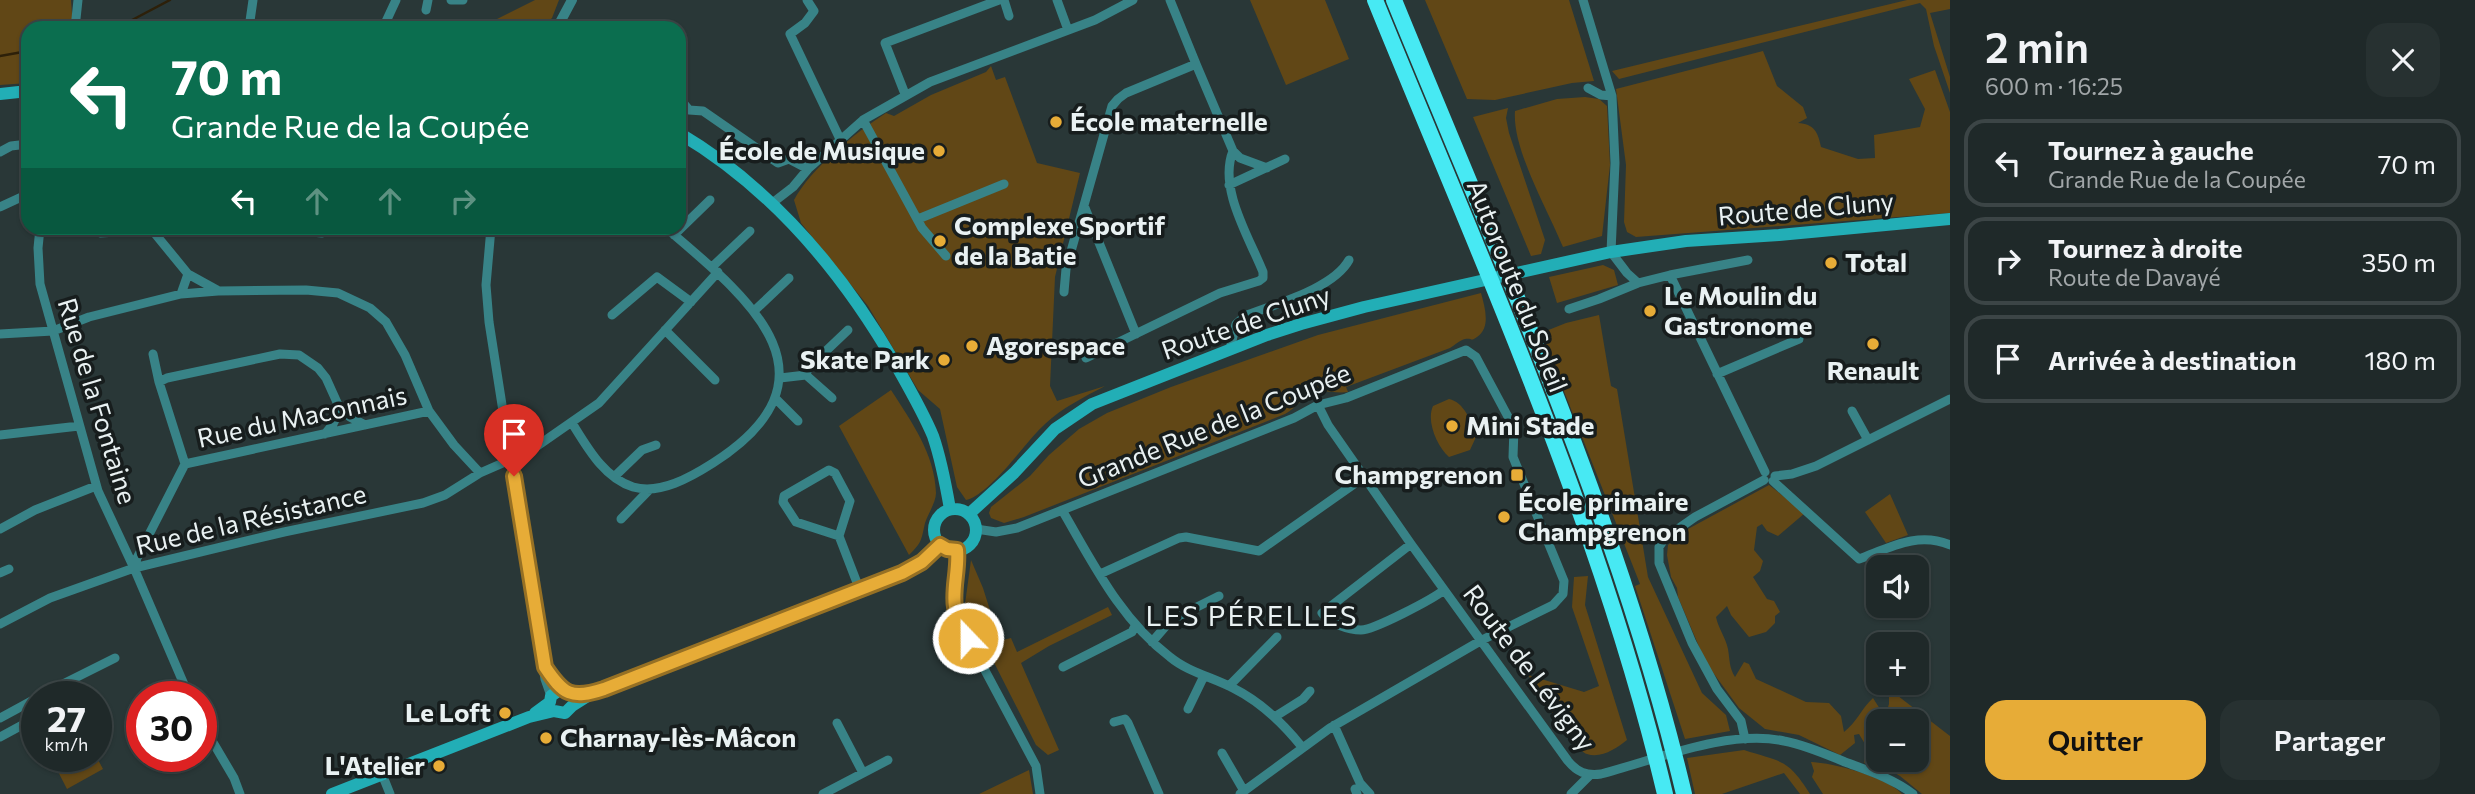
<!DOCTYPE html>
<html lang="fr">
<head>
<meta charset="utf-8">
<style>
  :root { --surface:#1f2929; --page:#273131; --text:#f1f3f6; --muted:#a1a6a8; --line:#3c4546; --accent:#e7ac37 }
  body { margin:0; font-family:Commissioner,sans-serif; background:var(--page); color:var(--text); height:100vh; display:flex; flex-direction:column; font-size:26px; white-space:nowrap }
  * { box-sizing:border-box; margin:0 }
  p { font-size:23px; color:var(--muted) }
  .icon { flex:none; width:38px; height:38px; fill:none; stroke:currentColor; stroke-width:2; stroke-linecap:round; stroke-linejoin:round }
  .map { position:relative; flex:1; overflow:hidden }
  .side { display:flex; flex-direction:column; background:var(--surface); width:525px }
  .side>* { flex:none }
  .guide { position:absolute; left:21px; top:21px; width:665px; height:214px; border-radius:21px; box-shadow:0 2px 5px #0004,0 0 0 2px var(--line); background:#0b6e4f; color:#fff; overflow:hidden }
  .buttons { position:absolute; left:1866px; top:555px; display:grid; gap:14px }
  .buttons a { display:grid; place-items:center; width:63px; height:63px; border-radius:14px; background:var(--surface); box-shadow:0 2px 5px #0004,0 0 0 2px var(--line); font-size:35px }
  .speed { position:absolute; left:21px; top:681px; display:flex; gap:14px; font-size:35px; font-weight:700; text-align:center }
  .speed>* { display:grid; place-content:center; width:91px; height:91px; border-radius:50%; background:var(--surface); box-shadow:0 2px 5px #0004,0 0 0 2px var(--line); line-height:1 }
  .speed small { font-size:18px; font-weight:400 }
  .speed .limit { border:10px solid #d22; background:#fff; color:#111 }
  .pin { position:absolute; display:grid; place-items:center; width:60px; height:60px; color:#fff; margin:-72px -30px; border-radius:50% 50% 50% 0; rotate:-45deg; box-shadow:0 0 7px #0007 }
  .pin .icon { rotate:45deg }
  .me { position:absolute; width:77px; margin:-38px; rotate:338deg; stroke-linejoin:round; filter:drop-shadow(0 0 5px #0008) }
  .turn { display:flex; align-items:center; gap:24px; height:147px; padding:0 35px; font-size:32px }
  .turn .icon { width:91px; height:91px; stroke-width:2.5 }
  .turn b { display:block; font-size:49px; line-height:60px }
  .lanes { display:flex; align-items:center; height:66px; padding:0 35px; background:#0003; justify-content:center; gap:35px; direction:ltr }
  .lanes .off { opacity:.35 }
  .round { display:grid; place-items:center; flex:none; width:74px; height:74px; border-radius:21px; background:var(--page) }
  .summary { display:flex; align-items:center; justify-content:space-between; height:119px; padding:0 35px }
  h1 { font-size:42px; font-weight:600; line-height:52px }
  .cta { display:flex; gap:14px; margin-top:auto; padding:14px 35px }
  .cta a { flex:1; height:80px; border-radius:21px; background:var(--accent); color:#111; font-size:28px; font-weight:600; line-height:80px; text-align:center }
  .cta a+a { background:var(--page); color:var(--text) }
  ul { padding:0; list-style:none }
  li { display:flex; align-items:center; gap:21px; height:88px; margin:0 14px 10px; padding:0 21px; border:4px solid var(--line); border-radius:21px }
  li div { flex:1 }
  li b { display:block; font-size:26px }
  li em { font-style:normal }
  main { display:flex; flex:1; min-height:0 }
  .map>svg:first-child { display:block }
  .green { fill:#614716; fill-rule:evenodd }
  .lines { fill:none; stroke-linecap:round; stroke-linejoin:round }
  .stream { stroke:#2d2009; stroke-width:2.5 }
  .minor { stroke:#388387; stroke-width:9 }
  .tertiary { stroke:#388387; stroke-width:10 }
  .secondary { stroke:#22aeb6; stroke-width:12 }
  .motorway { stroke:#47e9f3; stroke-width:16 }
  .route-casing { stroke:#967024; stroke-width:18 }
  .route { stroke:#e7ac37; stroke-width:12 }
  .poi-dot { fill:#e7ac37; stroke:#171d1d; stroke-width:2.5 }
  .labels { text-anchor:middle; stroke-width:7; stroke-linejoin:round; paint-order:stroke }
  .poi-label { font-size:26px; font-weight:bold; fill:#e9f1f2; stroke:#171d1d; text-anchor:start }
  .street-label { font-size:26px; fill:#e9f1f2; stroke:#171d1d }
  .neighbourhood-label { font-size:28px; letter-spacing:2px; fill:#e9f1f2; stroke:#171d1d }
</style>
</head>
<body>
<main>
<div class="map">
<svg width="1950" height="794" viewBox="0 0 1950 794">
  <rect width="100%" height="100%" fill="#293737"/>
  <!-- green -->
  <path class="green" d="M0 0H71L73 28H28V83L0 85Z
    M535 0H559L552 18 542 28H479Z
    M1250 0H1325L1349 59 1286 85Z
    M1425 0H1569L1594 81 1572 83 1495 100 1467 99Z
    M1907 0H1950V9L1930 13 1950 77V93L1934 46 1926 9 1920 3 1619 79 1612 71Z
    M1763 51 1777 86 1803 107 1807 118 1798 123C1814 124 1818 132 1821 147L1858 159 1875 158 1874 135 1920 127 1925 109 1909 79 1935 70 1950 112V213L1636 237 1627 232 1624 222 1626 165 1616 89Z
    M991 66 996 80 1005 77 1037 163 1080 173 1055 277 1050 386 1057 401 1105 386C1084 397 1062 408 1045 424 1025 442 991 494 966 500L957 487 940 409 918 390 868 306 801 223 794 200C811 168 855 133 886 113L894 116 931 95 986 72Z
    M1585 97 1599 99 1607 106 1610 165 1602 236 1563 247C1548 210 1512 149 1515 111L1557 99Z
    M1508 108 1506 118 1509 133 1545 240 1541 254 1531 256 1473 117Z
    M1603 265 1614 270 1618 285 1557 303 1549 277Z
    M1481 293C1485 308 1491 327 1477 337 1470 342 1473 338 1465 339 1460 340 1455 345 1450 348L1346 387 1348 392C1336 394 1323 389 1313 392 1305 395 1296 408 1285 414L1024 517 1004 523 991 518 989 513 991 507 1030 476 1049 455 1079 429 1107 413 1171 387 1318 335Z
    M1599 315 1611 386 1617 389 1648 577 1702 693 1726 715 1730 731 1685 739 1635 586 1640 584 1541 333 1566 323Z
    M891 390C911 421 935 454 936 493 936 502 928 514 925 523 921 541 922 542 909 555L839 426Z
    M1449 399C1464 402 1472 422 1476 437L1470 450 1449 457C1437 446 1426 421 1433 406Z
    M1769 485 1805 513 1778 536 1767 531 1762 524 1757 527 1754 550 1763 561 1760 571 1753 577 1767 599 1774 601 1780 612 1775 616V623L1766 632 1749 637 1731 615 1727 606 1716 617C1718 628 1726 638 1728 649 1730 661 1729 667 1735 677L1744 662 1749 664 1756 679 1806 702 1829 703 1841 716 1844 732C1857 722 1861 709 1873 698L1885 717 1889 704V689L1950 736V794H1922L1900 776 1881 765 1864 763 1865 744 1859 734 1854 735 1855 743 1840 755 1799 735 1765 729 1739 708 1706 663 1678 597 1677 588 1671 577 1667 555 1668 545 1688 529ZM1878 721H1916V760H1878Z
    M1890 494 1908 535 1886 543 1865 512Z
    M971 560 983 588 995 626 978 634 968 614 965 604Z
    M1588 576 1585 605 1627 740C1617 748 1601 759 1587 754 1573 749 1539 691 1528 675L1584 692 1599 686 1572 607 1574 577Z
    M1108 607 1112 615 1049 646 1021 663 1059 750 1048 755 1036 745 982 639 998 633 1003 640 1011 638 1017 652Z
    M1744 750C1782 762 1788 759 1810 794H1800L1784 773 1722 794H1695L1687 758Z
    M50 756H96L103 769 67 789Z
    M1811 762C1834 763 1887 777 1902 794H1823L1812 777 1814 771Z
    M1029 770 1033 794H979Z"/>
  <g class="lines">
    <!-- stream -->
    <path class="stream" d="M117 28 170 0
      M0 56 28 51"/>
    <!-- minor -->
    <path class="minor" d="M451 0H463
      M807 0 814 11 805 23 790 34 840 139
      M1004 0 1009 16
      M1057 0 1068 30
      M1583 0 1612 96 1615 163 1611 252 1627 273 1638 283 1670 275 1765 472
      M426 10 428 0
      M75 28 78 0
      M249 28 253 0
      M383 28 396 0
      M1196 64 1233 151 1240 158 1267 168
      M1588 88 1601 95 1612 96
      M905 94 885 43 999 0
      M679 98 689 110 703 111 778 163 789 159 808 169
      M863 120 922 228 946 256
      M0 152 11 146 28 144
      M1229 185 1285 159
      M771 204 793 187 808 169 863 120 930 82 1095 20 1133 0
      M0 207 28 194
      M1085 208 1136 334
      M918 219 1004 184
      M40 228 38 248 40 284 98 491 134 568 189 696
      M293 228 301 231 322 233 328 228
      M491 228 486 285 489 322 545 679 551 696
      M100 233 152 230 188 274 217 290
      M674 235 710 200
      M712 267 750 231
      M1670 275 1748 260
      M1064 292 1066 269 1112 106 1118 99 1126 93 1196 64 1170 0
      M181 294 188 274
      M1569 309 1599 299 1638 283
      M754 311 789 278
      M612 315 657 277 691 302
      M665 330 715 380
      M0 334 53 331 89 317 181 294 218 291 306 290 338 293 370 308 386 322 405 355 429 411 454 445 480 473
      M1230 349 1236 324 1245 316C1275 304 1333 289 1349 260
      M1086 358 1220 293 1259 281 1263 278V272C1249 237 1218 188 1233 151
      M1717 374 1799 339 1798 326
      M806 375 808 368 848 330
      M780 378 806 375 832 398
      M159 382 167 378 280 354 299 355 318 368 326 378 340 409 350 417 365 425
      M776 399 798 421
      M1318 405 1328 425 1411 544 1568 761C1577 772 1586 776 1601 774 1655 760 1728 729 1784 741 1805 745 1826 754 1845 762 1869 771 1892 778 1913 794
      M1852 411 1868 440
      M572 423C587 447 604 478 633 487 660 495 691 477 713 463 847 377 750 299 666 228
      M325 434 333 424 340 409
      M0 435 79 426
      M185 464 429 411
      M1775 476 1792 474 1816 466 1950 399
      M614 477 642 450 656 445
      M1773 481 1859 559C1889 548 1918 531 1950 545
      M1062 510C1093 563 1120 619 1170 657 1188 672 1212 677 1233 688 1261 702 1282 722 1302 747
      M621 519 650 489
      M0 529 35 510 96 486
      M976 529 996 532 1017 528 1294 418 1318 405 1346 398 1466 350 1476 357 1514 428 1513 457 1564 581 1563 594 1553 605 1482 640 1330 728 1240 794
      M839 536 796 522 783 502 784 496 829 470 835 473 850 501 839 536 859 588
      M1411 544 1322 613C1328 623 1349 630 1361 630 1374 630 1433 599 1444 590
      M957 550C960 573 952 595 957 618L1036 766 1040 794
      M134 568 137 558 185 464 159 382 153 354
      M0 573 9 569
      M1100 574 1179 538 1186 537 1259 551 1364 477
      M0 624 50 598 134 568 284 532 423 503 445 495 480 473 530 451 599 403 718 272
      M1152 642 1171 620 1219 596
      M1063 667 1132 632 1135 626
      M546 669 561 690
      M63 684 115 658
      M1229 686 1277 637
      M40 696 63 684 68 696
      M1188 709 1204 676
      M1276 716 1303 699 1310 691
      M0 718 37 698
      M201 722 234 778 240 794
      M1114 722 1125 719 1128 723 1159 794
      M837 723 863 773
      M1334 725 1360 783 1370 794
      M0 737 37 717
      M1745 739 1741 721 1717 689 1692 643 1659 563V547L1665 538 1695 517 1764 480
      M1222 753 1244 791
      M382 774 390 794
      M1355 789 1357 794
      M823 794 888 760
      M1571 794 1590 775"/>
    <!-- tertiary -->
    <path class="tertiary" d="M557 28 572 0"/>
    <!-- secondary -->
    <path class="secondary" d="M0 94 28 91
      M679 133C772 188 843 273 896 365 909 388 923 412 933 436 941 459 946 486 950 509
      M934 530a21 21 0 1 1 42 0a21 21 0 1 1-42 0Z
      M969 514 1014 473 1055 429 1092 404 1267 335 1301 324 1364 307 1611 252 1686 241 1779 235 1950 219
      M535 713 550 702 551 696 558 691 590 692
      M332 794 529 717 554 711 565 713 572 706 594 692 902 573 922 562 940 545"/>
    <!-- motorway -->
    <path class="motorway" d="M1375 0C1480 258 1601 523 1665 794
      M1394 0C1500 260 1619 520 1684 794"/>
  </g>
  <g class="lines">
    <defs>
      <path id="route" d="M514 476 545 667C563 694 571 700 604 689L902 573 922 562 940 545 947 549 957 550C959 569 952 589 955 607 956 618 962 628 968 638"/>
    </defs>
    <!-- route casing -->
    <use href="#route" class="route-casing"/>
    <!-- route -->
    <use href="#route" class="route"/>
  </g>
  <!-- markers -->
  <g class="poi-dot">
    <circle cx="1056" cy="122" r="7"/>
    <circle cx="939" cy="151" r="7"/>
    <circle cx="940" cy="241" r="7"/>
    <circle cx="1831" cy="263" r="7"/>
    <circle cx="1650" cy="311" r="7"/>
    <circle cx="1873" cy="344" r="7"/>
    <circle cx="972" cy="346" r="7"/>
    <circle cx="944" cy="360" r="7"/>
    <circle cx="1452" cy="426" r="7"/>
    <rect x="1510" y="468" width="14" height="14" rx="3.5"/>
    <circle cx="1504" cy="517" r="7"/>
    <circle cx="505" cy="713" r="7"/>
    <circle cx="546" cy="738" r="7"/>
    <circle cx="439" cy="766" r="7"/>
  </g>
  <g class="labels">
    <!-- poi labels -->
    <g class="poi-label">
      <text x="1070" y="131">École maternelle</text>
      <text x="925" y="160" text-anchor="end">École de Musique</text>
      <text x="954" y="235">Complexe Sportif<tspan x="954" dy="30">de la Batie</tspan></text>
      <text x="1845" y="272">Total</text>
      <text x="1664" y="305">Le Moulin du<tspan x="1664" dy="30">Gastronome</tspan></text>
      <text x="986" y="355">Agorespace</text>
      <text x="930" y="369" text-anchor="end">Skate Park</text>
      <text x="1873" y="380" text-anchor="middle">Renault</text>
      <text x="1466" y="435">Mini Stade</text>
      <text x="1503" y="484" text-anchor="end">Champgrenon</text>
      <text x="1518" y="511">École primaire<tspan x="1518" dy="30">Champgrenon</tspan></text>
      <text x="491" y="722" text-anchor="end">Le Loft</text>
      <text x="560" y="747">Charnay-lès-Mâcon</text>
      <text x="425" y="775" text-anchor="end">L'Atelier</text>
    </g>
    <!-- street labels -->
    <g class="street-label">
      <text transform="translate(1806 209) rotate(-5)" y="9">Route de Cluny</text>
      <text transform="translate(1517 286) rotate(68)" y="9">Autoroute du Soleil</text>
      <text transform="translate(1246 323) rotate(-19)" y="9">Route de Cluny</text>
      <text transform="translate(97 401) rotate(73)" y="9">Rue de la Fontaine</text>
      <text transform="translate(302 417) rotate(-12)" y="9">Rue du Maconnais</text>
      <text transform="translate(1214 426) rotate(-22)" y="9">Grande Rue de la Coupée</text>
      <text transform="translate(251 520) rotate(-13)" y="9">Rue de la Résistance</text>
      <text transform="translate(1529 668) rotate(53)" y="9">Route de Lévigny</text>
    </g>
    <!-- neighbourhood labels -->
    <g class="neighbourhood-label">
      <text x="1252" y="626">LES PÉRELLES</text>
    </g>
  </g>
</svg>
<div class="buttons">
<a><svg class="icon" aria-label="sound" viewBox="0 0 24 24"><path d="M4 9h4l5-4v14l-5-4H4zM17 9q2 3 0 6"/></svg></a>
<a>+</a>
<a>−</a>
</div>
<div class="speed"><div>27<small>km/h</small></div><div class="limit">30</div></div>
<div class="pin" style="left:514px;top:476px;background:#d93025"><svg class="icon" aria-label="arrive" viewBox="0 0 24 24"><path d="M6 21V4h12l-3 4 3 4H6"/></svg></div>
<svg class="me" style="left:968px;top:638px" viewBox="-20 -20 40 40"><circle r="17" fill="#e7ac37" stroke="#fff" stroke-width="3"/><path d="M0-11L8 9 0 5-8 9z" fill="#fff"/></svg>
<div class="guide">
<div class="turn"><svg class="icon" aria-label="left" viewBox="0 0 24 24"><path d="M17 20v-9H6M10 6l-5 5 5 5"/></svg><div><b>70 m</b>Grande Rue de la Coupée</div></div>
<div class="lanes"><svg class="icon" aria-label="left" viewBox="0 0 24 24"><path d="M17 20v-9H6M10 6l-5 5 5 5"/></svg><svg class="icon off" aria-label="ahead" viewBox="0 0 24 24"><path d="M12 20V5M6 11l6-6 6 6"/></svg><svg class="icon off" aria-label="ahead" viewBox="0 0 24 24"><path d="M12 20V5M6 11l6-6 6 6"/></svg><svg class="icon off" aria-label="right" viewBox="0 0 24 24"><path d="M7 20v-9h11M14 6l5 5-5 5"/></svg></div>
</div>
</div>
<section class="side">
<div class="summary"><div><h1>2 min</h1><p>600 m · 16:25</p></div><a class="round"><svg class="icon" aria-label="close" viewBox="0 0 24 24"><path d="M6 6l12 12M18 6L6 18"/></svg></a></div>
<ul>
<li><svg class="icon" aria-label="left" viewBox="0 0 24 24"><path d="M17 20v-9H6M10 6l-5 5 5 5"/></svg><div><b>Tournez à gauche</b><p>Grande Rue de la Coupée</p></div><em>70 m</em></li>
<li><svg class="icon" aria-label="right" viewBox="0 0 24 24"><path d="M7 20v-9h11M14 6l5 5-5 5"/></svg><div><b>Tournez à droite</b><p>Route de Davayé</p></div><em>350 m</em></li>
<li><svg class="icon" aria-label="arrive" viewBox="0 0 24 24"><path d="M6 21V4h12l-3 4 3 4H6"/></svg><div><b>Arrivée à destination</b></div><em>180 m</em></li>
</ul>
<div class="cta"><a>Quitter</a><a>Partager</a></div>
</section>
</main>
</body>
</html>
